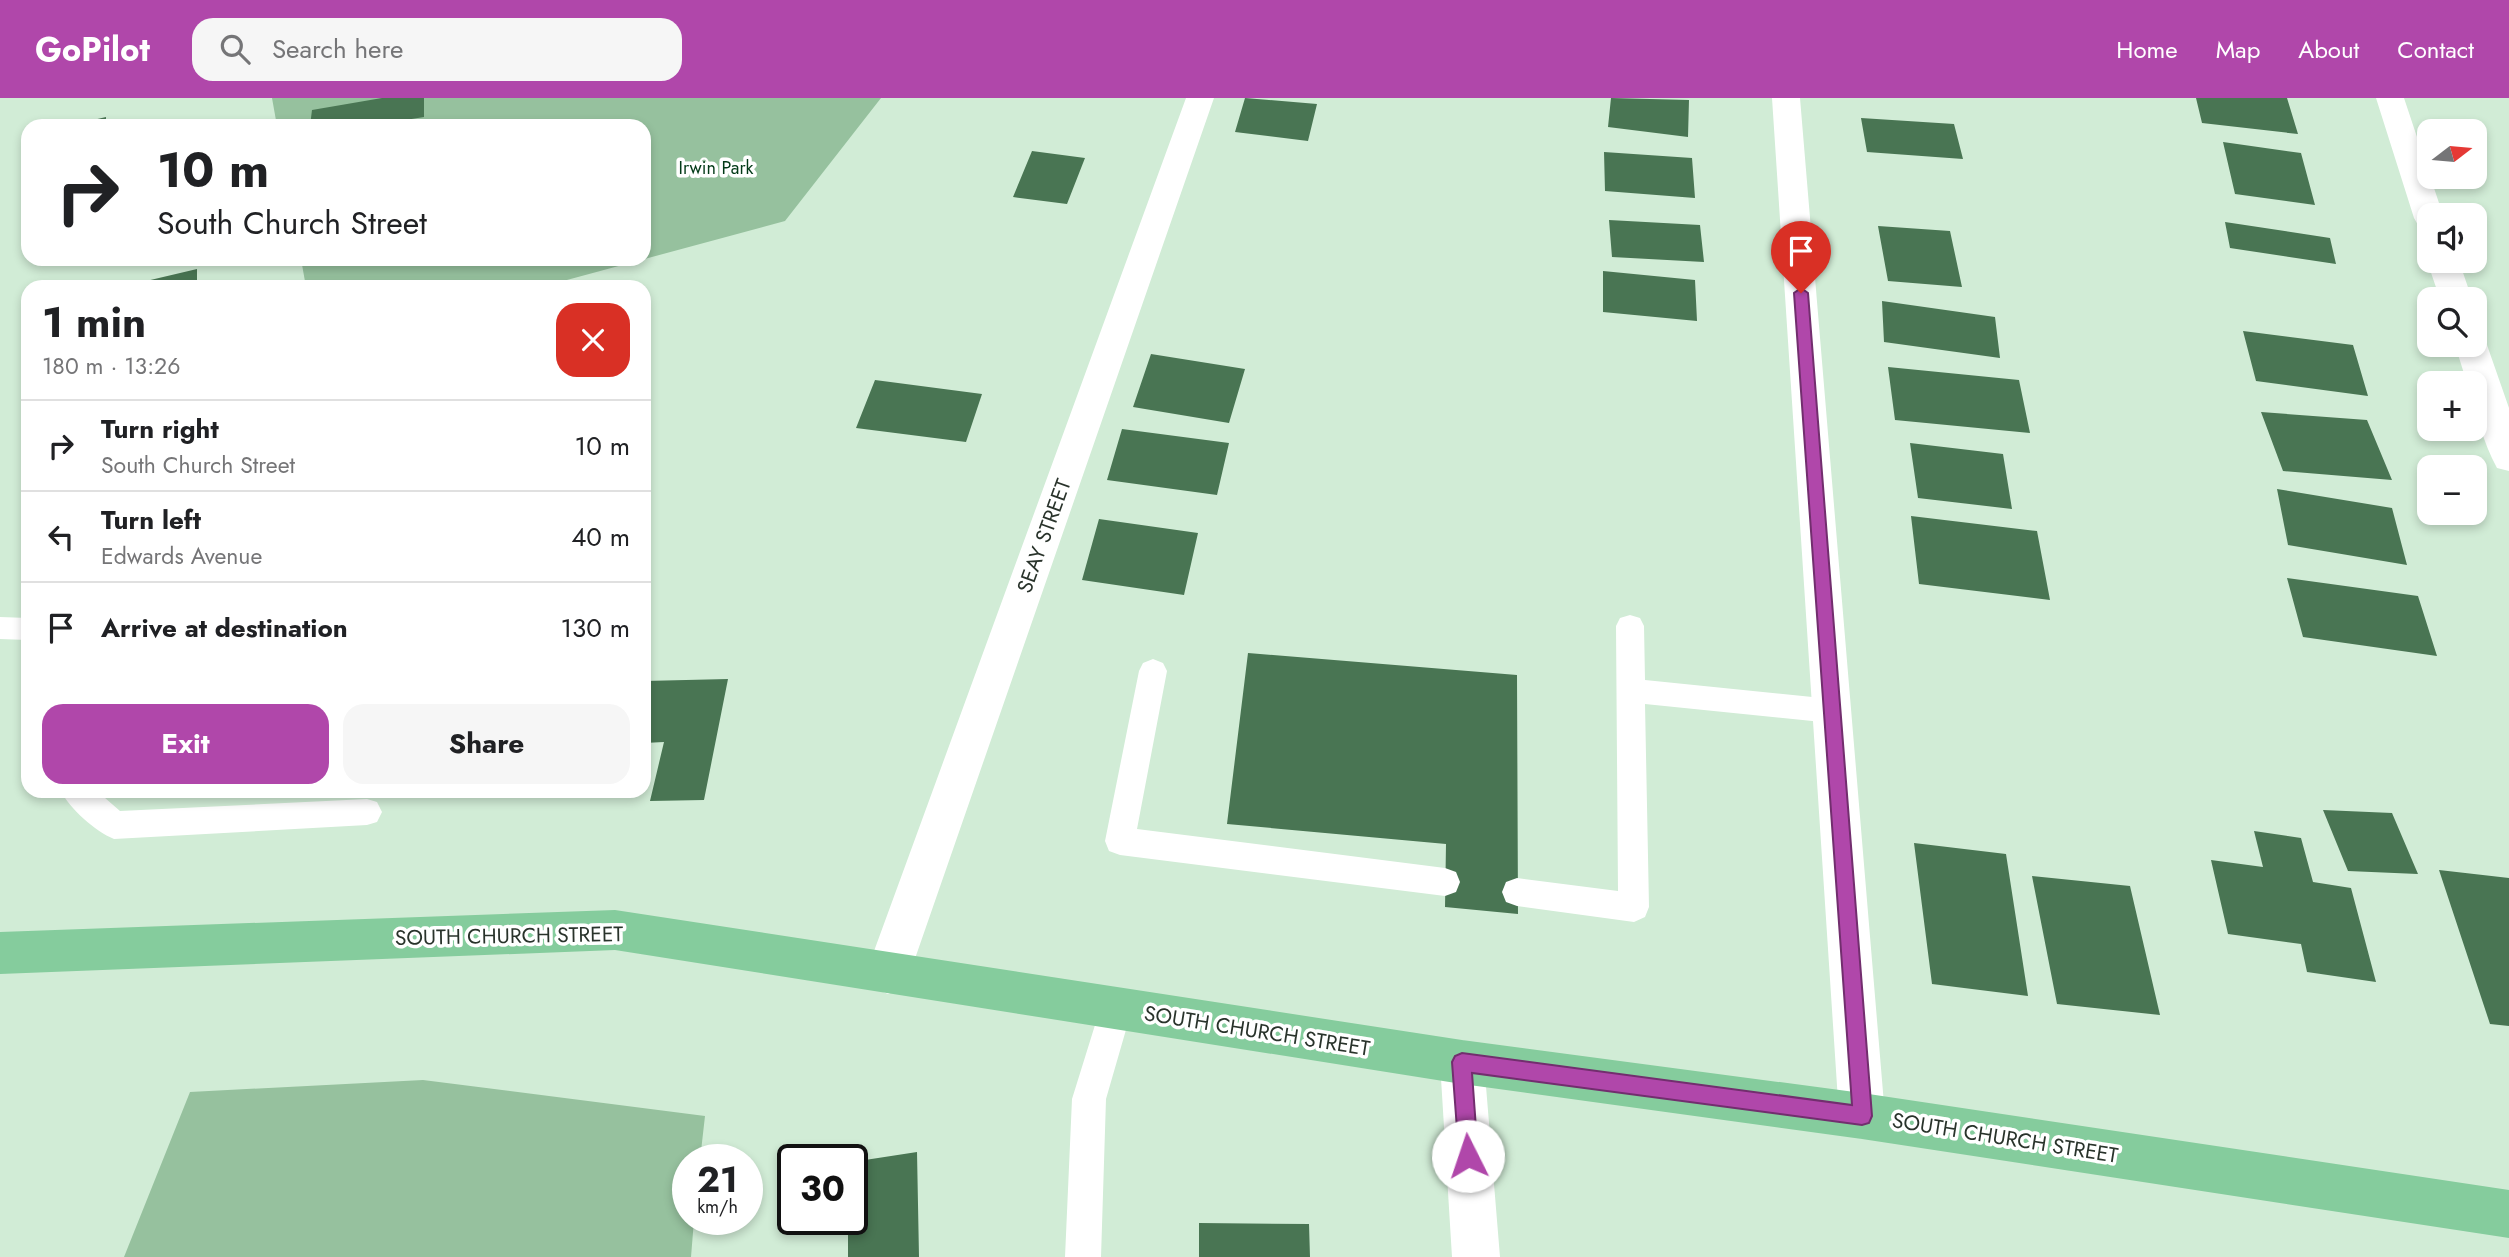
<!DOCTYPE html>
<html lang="en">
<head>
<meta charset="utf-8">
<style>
  :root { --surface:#fff; --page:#f6f6f6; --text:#202124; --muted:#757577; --line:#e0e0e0; --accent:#b047aa }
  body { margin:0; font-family:Jost,sans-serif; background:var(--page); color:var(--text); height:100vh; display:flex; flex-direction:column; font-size:26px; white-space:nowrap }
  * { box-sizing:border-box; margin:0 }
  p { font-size:23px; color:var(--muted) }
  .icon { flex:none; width:38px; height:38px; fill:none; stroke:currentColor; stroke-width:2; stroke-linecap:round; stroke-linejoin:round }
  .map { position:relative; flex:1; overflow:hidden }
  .panel { position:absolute; left:21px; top:182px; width:630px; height:518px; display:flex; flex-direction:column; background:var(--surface); border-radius:21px; box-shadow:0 4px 10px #0003 }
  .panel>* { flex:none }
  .guide { position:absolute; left:21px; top:21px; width:630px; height:147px; border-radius:21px; box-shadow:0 4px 10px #0003; background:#fff; color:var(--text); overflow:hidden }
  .needle { width:46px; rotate:74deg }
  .tools { position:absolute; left:2417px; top:21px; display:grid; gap:14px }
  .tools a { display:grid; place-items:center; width:70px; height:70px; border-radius:14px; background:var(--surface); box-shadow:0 4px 10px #0003; font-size:35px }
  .speed { position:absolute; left:672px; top:1046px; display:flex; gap:14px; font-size:35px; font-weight:700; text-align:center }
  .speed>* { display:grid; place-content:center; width:91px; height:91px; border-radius:50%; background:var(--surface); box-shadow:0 4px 10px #0003; line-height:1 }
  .speed small { font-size:18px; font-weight:400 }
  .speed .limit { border:4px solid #111; border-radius:10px; background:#fff; color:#111 }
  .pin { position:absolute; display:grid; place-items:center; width:60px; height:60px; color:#fff; margin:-72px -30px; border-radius:50% 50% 50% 0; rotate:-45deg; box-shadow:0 0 7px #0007 }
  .pin .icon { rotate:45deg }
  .me { position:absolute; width:77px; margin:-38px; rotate:356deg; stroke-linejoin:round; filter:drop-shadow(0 0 5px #0008) }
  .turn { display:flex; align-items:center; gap:24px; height:147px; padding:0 21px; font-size:32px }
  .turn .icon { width:91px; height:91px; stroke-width:2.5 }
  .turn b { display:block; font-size:49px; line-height:60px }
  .round { display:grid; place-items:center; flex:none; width:74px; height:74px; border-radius:21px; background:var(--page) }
  .headline { display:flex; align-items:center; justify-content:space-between; height:119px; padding:0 21px }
  h1 { font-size:42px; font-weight:700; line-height:52px }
  .action { display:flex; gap:14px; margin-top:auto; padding:14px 21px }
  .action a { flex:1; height:80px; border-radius:21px; background:var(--accent); color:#fff; font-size:28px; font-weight:700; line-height:80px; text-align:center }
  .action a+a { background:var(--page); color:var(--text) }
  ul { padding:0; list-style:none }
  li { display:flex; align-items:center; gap:21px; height:91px; padding:0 21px; border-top:2px solid var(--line) }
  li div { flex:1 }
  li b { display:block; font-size:26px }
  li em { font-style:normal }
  header { display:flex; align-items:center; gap:42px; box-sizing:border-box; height:98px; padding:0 35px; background:var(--accent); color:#fff }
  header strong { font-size:33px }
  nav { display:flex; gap:38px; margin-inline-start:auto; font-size:24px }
  .search { width:490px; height:63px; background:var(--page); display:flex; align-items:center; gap:18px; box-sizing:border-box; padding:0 24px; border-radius:21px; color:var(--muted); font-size:26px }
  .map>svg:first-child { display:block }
  .green { fill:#96c19e }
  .building { fill:#497553 }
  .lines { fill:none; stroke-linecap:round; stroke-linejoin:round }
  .lane { fill:#fff; fill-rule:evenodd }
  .street { fill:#fff; fill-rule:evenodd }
  .primary { fill:#85cc9d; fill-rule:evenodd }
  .route { fill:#b047aa; stroke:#722e6e; stroke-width:2 }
  .labels { text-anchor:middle; stroke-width:7; stroke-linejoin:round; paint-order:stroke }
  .far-park-label { font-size:18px; fill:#023a17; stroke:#fff }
  .street-label { font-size:21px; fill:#29332b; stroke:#fff }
</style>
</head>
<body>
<header>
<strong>GoPilot</strong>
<div class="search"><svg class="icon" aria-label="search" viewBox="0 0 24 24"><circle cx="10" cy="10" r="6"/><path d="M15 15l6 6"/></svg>Search here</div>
<nav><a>Home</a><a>Map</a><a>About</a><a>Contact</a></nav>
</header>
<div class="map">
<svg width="2509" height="1159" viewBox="0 0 2509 1159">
  <rect width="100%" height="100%" fill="#d1ecd6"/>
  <!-- green -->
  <path class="green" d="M272 0H881L785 123 541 189H306L301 161H644V28H277Z
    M423 982 705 1018 700 1062H688V1122H694L691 1159H124L190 994Z"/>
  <!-- building -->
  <path class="building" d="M382 0H424V19L368 28H310L312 12Z
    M1245 0 1317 6 1308 43 1235 34Z
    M1611 0 1689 2 1688 39 1608 29Z
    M2196 0H2287L2298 36 2202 25Z
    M106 19V28H73L72 27Z
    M1861 20 1954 26 1963 61 1867 54Z
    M2223 44 2301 55 2315 107 2235 96Z
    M1032 53 1085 60 1067 106 1013 99Z
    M1604 54 1692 60 1695 100 1605 93Z
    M1609 122 1700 127 1704 164 1612 159Z
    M2225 124 2330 140 2336 166 2230 150Z
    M1878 128 1950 133 1962 189 1888 183Z
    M197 171V189H125V188Z
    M1603 173 1695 182 1697 223 1603 214Z
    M1882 203 1995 219 2000 260 1884 244Z
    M2243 233 2353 247 2368 298 2256 283Z
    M1151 256 1245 271 1229 325 1133 309Z
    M1888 269 2019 282 2030 335 1895 322Z
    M875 282 982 296 966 344 856 330Z
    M2261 314 2367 322 2392 382 2283 373Z
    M1122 331 1229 345 1217 397 1107 382Z
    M1910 345 2003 356 2012 411 1918 400Z
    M2277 391 2392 410 2407 467 2288 447Z
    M1911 418 2037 433 2050 502 1919 486Z
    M1099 421 1198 435 1184 497 1082 482Z
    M2287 480 2418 498 2437 558 2303 539Z
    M1248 555 1517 577 1518 816 1445 809 1446 746 1227 726Z
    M728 581 704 702 650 703 664 644 644 645V583Z
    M2323 712 2392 715 2418 776 2348 773Z
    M2254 733 2301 740 2313 784 2351 790 2376 884 2307 874 2301 846 2228 836 2211 762 2263 769Z
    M1914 745 2006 756 2028 898 1932 886Z
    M2439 772 2509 780V928L2490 926Z
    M2032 778 2130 788 2160 917 2057 906Z
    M917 1054 919 1159H848V1122H852V1064Z
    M1199 1125 1309 1126 1310 1159H1199Z"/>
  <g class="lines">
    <!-- lane -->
    <path class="lane" d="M1630 517 1640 520 1644 528 1645 582 1832 601 1842 604 1846 613 1842 622 1832 625 1645 606 1649 809 1645 819 1634 824 1517 808 1506 804 1502 794 1506 784 1517 780 1618 793 1616 528 1620 520Z
      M0 519 28 520V542L0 541Z
      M1153 561 1163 565 1167 573 1137 731 1445 770 1456 774 1460 784 1456 794 1445 798 1120 757 1109 753 1105 743 1139 573 1143 565Z
      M61 693H97L120 713 367 701 377 704 382 714 377 724 367 727 114 741C95 733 70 711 61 693Z
      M1116 895 1127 900 1132 911 1106 1001 1101 1159H1065L1072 1001 1100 911 1105 900Z"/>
    <!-- street -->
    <path class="street" d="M1186 0H1214L910 875 903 890 888 896 873 890 866 875Z
      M1772 0H1800L1885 1018 1878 1034 1862 1041 1846 1034 1839 1018Z
      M2376 0H2404L2443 117H2429V131L2418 127 2414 120Z
      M2429 160V163H2459L2472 201H2440L2427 163Z
      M2474 236 2483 238 2487 247 2509 310V373L2497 370C2483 344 2474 314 2474 285H2467L2455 247H2474Z
      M1462 942 1478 948 1484 964 1500 1159H1452L1440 964 1446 948Z"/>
    <!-- primary -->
    <path class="primary" d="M615 812 1462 942 1862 995 2509 1092V1140L1862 1041 1462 986 615 852 0 876V834Z"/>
  </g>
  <!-- route -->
  <path class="route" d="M1801 190 1808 195 1872 1018 1869 1025 1862 1027 1472 975 1478 1058 1475 1065 1468 1068 1462 1065 1459 1058 1452 964 1455 958 1462 955 1852 1007 1794 195Z"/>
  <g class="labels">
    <!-- far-park labels -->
    <g class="far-park-label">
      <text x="716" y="76">Irwin Park</text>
    </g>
    <!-- street labels -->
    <g class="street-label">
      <text transform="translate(1044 438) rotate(-70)" y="7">SEAY STREET</text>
      <text transform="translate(509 838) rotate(-1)" y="7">SOUTH CHURCH STREET</text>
      <text transform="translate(1257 933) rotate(9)" y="7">SOUTH CHURCH STREET</text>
      <text transform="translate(2005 1040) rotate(9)" y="7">SOUTH CHURCH STREET</text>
    </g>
  </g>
</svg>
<div class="tools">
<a><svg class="needle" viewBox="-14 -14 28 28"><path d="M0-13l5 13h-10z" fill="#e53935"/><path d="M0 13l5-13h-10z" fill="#757577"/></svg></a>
<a><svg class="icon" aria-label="sound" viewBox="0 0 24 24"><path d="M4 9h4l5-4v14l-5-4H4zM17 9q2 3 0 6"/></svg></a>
<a><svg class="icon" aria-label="search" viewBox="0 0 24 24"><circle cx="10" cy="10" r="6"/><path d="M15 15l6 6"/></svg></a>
<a>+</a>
<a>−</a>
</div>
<div class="speed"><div>21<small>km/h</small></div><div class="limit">30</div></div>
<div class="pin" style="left:1801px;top:195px;background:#d93025"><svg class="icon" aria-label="arrive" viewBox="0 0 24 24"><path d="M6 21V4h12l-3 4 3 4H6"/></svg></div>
<svg class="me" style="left:1468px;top:1058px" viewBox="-20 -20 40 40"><circle r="19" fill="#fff"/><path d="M0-13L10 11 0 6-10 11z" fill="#b047aa"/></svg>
<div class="guide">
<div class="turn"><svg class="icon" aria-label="right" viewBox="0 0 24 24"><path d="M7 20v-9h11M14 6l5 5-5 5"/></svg><div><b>10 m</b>South Church Street</div></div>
</div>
<section class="panel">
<div class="headline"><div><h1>1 min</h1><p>180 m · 13:26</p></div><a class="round" style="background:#d93025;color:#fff"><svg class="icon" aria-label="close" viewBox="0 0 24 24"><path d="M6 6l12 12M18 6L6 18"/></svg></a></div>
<ul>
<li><svg class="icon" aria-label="right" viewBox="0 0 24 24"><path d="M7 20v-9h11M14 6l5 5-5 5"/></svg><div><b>Turn right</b><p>South Church Street</p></div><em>10 m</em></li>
<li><svg class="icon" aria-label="left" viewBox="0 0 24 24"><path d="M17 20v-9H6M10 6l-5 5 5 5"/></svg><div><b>Turn left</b><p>Edwards Avenue</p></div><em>40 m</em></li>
<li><svg class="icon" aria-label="arrive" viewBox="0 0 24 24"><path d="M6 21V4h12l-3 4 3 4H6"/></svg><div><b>Arrive at destination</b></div><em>130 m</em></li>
</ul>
<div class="action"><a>Exit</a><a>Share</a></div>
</section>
</div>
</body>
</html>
